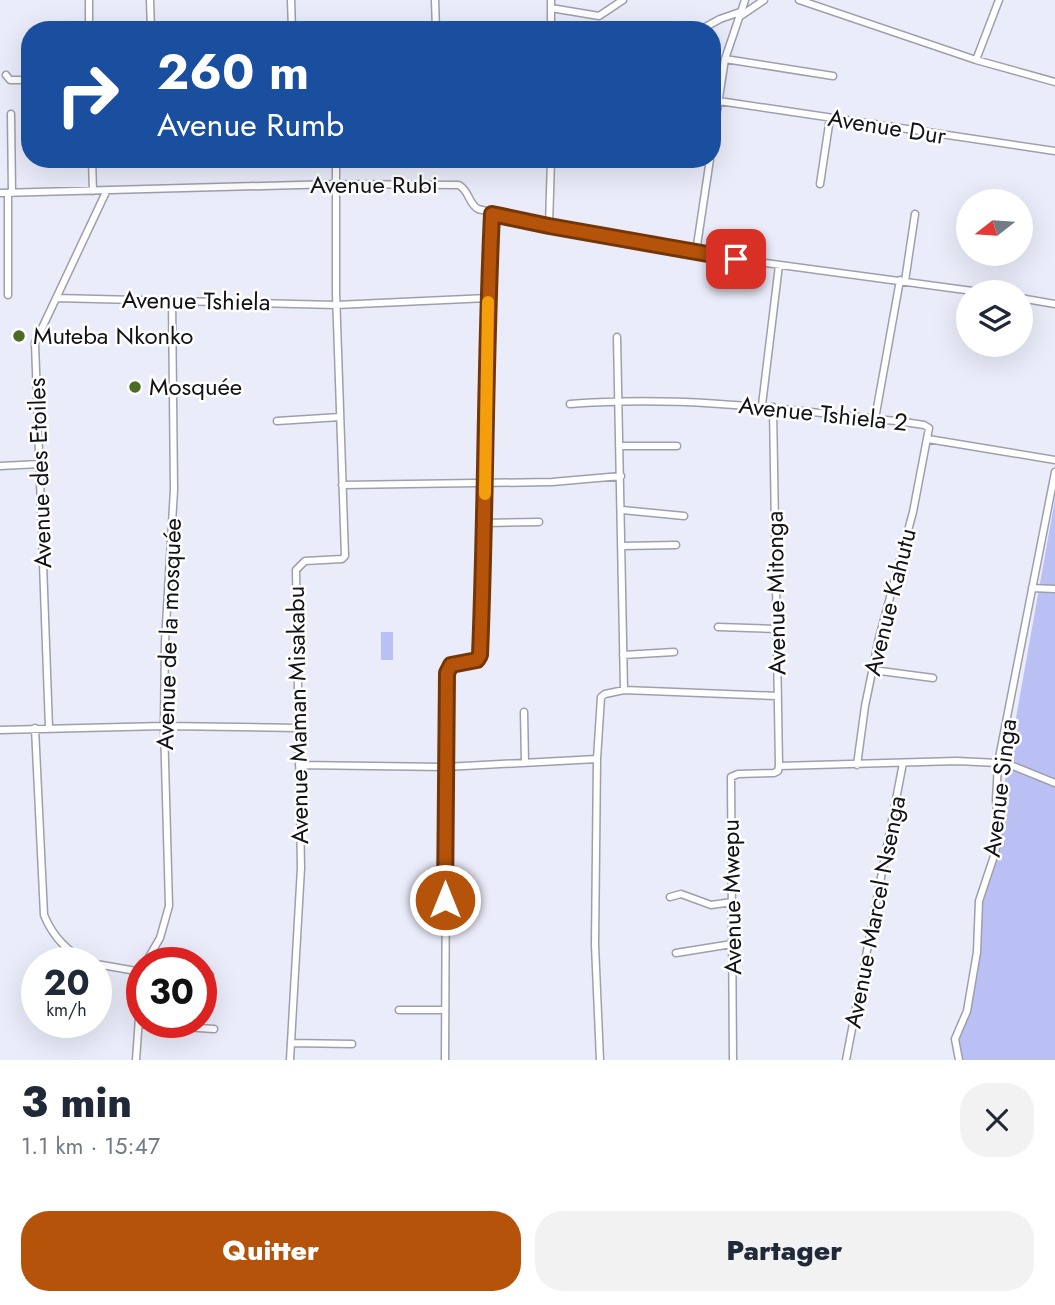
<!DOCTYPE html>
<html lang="fr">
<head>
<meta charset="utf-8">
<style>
  :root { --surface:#fff; --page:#f2f2f3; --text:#1f2937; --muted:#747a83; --accent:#b45309 }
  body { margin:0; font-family:Jost,sans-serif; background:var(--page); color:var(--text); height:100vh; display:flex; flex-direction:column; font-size:26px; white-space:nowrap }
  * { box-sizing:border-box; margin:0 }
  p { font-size:23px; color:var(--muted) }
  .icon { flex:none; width:38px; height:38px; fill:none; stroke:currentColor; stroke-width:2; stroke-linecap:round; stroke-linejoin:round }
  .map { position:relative; height:1060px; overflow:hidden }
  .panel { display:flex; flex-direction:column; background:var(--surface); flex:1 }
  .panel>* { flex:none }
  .hud { position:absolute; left:21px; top:21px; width:700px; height:147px; border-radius:28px; box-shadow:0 7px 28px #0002; background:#1a4fa0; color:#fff; overflow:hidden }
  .needle { width:46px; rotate:253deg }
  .buttons { position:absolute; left:956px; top:189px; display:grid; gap:14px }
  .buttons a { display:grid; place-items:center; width:77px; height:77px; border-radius:50%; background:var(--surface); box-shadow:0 7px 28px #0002; font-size:35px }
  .speed { position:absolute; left:21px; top:947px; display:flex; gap:14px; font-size:35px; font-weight:700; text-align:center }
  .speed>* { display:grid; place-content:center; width:91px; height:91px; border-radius:50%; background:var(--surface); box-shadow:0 7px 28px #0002; line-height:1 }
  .speed small { font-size:18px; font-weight:400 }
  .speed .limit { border:10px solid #d22; background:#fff; color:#111 }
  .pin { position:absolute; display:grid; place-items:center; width:60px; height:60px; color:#fff; margin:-30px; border-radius:14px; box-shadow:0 4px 10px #0006 }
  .me { position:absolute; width:77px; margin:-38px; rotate:0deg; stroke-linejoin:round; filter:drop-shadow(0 0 5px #0008) }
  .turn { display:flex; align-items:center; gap:24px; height:147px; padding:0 21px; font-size:32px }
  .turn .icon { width:91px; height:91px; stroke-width:2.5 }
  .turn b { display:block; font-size:49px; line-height:60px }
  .round { display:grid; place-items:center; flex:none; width:74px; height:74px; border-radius:28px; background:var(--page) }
  .headline { display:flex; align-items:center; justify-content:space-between; height:119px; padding:0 21px }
  h1 { font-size:42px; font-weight:800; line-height:52px }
  .button { display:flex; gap:14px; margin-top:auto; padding:14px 21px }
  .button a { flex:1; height:80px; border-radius:28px; background:var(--accent); color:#fff; font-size:28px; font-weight:800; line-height:80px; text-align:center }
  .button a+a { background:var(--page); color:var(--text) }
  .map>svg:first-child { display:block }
  .green { fill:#bbc0f4 }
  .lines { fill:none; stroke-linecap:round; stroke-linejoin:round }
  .minor-casing { stroke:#9e9fac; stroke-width:9 }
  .minor { stroke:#fff; stroke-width:6 }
  .route-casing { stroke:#753606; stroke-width:18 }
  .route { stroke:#b45309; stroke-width:12 }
  .slow { stroke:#f59e0b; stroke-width:12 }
  .poi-dot { fill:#4a6c23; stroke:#fff; stroke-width:2.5 }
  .labels { text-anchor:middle; stroke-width:5; stroke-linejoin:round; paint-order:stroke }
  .street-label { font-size:24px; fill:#121217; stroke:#fff }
  .poi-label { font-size:24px; fill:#121217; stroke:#fff; text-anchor:start }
</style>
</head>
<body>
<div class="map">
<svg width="1055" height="1060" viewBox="0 0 1055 1060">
  <rect width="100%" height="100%" fill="#ebecfa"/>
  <!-- green -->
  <path class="green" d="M1055 499V1060H955Z
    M381 632H393V660H381Z"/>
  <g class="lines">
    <defs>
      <path id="minor" d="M150 0 151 30
        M291 0 292 30
        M435 0 436 30
        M799 0 976 60 1055 82
        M551 8 599 16 623 0
        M739 17 764 0
        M89 30V0
        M551 30V0
        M700 30 720 19 740 12
        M725 59 833 76
        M976 60 999 0
        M6 75 10 80H30
        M719 101 1055 151
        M11 114 12 193
        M712 143 725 59 745 0
        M92 159 93 191
        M820 184 830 118
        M0 193 335 184 459 185C470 192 468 203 478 209L549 226 736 259 980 292
        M8 193V295
        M549 226 551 159
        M696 252 710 159
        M905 281 915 214
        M56 298 336 305 488 298
        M1020 298 1055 304
        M617 337 624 690
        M570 404C684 395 791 410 904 422L924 425 929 428 913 512 879 638 865 706 857 765
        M762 405 779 265
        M875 419 900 280
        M277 421 340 417
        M928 439 1055 460
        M620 446H677
        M0 466 40 464
        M342 485 552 482 621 476
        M622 510 684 516
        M484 523 539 522
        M622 546 676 545
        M1032 588 1055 589
        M718 627 777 629
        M623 655 674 652
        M873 670 933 678
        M524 712 525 763
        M35 728 44 915C53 937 68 953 90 962
        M49 728 35 343 106 192
        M0 730 164 726 298 728
        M299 765 445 767 597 759
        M779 766 957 761 998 763 1013 766 1055 783
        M670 897 681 894 711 905 732 902
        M676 953 732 944
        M146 962 160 938 169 906 164 726 165 642 174 490 172 300
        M96 964 142 972
        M201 974 210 975
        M399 1010H445
        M139 1024 214 1029
        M291 1043 352 1044
        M136 1060 142 975
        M290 1060 301 868 296 570 305 561 342 559 345 556 336 293V159
        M445 1060 447 673 451 665 477 660 480 655C485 508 485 360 492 214
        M600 1060 595 945 597 759 601 697 605 694 624 690 778 696
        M733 1060 731 777 738 774 774 773 778 771 779 766 773 407
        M846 1060 903 763
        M959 1060 955 1039 967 1011 977 952 979 901 995 853 999 830 996 800 998 763 1055 472"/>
    </defs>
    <!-- minor casing -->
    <use href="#minor" class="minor-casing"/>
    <!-- minor -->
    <use href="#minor" class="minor"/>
  </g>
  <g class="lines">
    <defs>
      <path id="route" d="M445 900 447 673 451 665 477 660 480 655C486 508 485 361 492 214L549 226 736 259"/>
    </defs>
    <!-- route casing -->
    <use href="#route" class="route-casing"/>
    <!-- route -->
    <use href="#route" class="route"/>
    <!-- slow -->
    <path class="slow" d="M485 494 488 302"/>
  </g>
  <!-- markers -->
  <g class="poi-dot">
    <circle cx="19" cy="336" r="7"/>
    <circle cx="135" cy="387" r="7"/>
  </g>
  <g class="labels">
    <!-- street labels -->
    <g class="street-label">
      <text transform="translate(887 127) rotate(9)" y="8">Avenue Dur</text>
      <text x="374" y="193">Avenue Rubi</text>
      <text transform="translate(196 301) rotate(1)" y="8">Avenue Tshiela</text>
      <text transform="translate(823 414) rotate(6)" y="8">Avenue Tshiela 2</text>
      <text transform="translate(40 473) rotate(-92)" y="8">Avenue des Etoiles</text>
      <text transform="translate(776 593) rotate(-91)" y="8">Avenue Mitonga</text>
      <text transform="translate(890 602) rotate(-76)" y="8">Avenue Kahutu</text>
      <text transform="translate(169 634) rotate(-88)" y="8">Avenue de la mosquée</text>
      <text transform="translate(298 715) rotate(-91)" y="8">Avenue Maman Misakabu</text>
      <text transform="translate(1000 788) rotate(-83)" y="8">Avenue Singa</text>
      <text transform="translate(732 897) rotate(-91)" y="8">Avenue Mwepu</text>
      <text transform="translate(875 912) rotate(-79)" y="8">Avenue Marcel Nsenga</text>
    </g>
    <!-- poi labels -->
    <g class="poi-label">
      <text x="33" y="344">Muteba Nkonko</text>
      <text x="149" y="395">Mosquée</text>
    </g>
  </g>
</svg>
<div class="buttons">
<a><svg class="needle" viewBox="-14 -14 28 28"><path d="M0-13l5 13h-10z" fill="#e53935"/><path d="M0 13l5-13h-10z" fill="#747a83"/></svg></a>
<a><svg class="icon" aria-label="layers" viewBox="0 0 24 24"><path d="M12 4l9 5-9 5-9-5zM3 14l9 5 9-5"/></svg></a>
</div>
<div class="speed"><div>20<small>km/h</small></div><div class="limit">30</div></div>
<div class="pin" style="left:736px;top:259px;background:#d93025"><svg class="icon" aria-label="arrive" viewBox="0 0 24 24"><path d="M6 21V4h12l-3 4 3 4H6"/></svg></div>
<svg class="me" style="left:445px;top:900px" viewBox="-20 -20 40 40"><circle r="17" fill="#b45309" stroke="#fff" stroke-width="3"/><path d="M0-11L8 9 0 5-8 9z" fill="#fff"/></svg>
<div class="hud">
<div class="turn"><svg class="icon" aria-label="right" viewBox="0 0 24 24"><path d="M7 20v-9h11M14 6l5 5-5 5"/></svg><div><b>260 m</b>Avenue Rumb</div></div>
</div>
</div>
<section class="panel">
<div class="headline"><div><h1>3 min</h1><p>1.1 km · 15:47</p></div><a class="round"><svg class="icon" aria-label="close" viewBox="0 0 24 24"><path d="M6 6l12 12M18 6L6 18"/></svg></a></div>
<div class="button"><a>Quitter</a><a>Partager</a></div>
</section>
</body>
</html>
